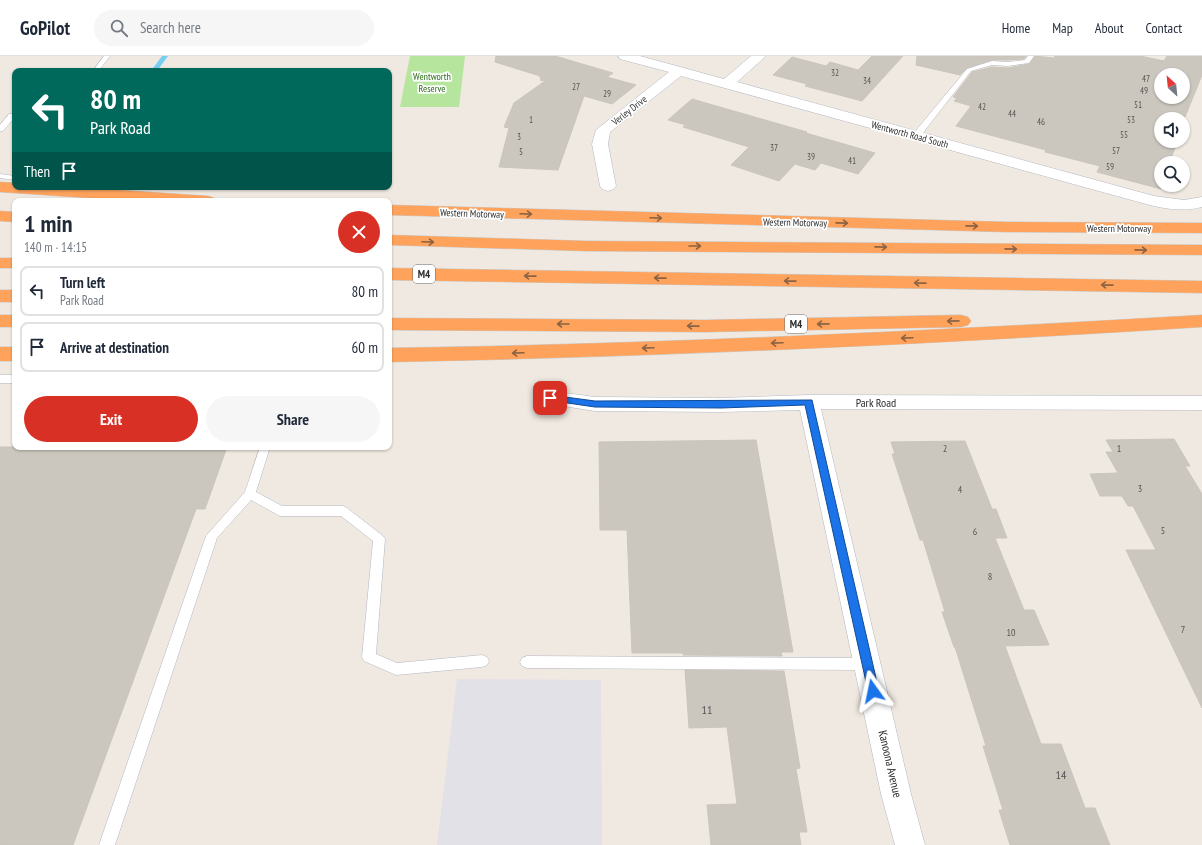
<!DOCTYPE html>
<html lang="en">
<head>
<meta charset="utf-8">
<style>
  :root { --surface:#fff; --page:#f6f6f7; --text:#1f2937; --muted:#747a83; --line:#e0e1e3; --accent:#d93025 }
  body { margin:0; font-family:"PT Sans Narrow",sans-serif; background:var(--page); color:var(--text); height:100vh; display:flex; flex-direction:column; font-size:15px; white-space:nowrap }
  * { box-sizing:border-box; margin:0 }
  p { font-size:13px; color:var(--muted) }
  .icon { flex:none; width:22px; height:22px; fill:none; stroke:currentColor; stroke-width:2; stroke-linecap:round; stroke-linejoin:round }
  .map { position:relative; flex:1; overflow:hidden }
  .panel { position:absolute; left:12px; top:142px; width:380px; height:252px; display:flex; flex-direction:column; background:var(--surface); border-radius:8px; box-shadow:0 1px 3px #0004 }
  .panel>* { flex:none }
  .hud { position:absolute; left:12px; top:12px; width:380px; height:122px; border-radius:8px; box-shadow:0 1px 3px #0004; background:#00695c; color:#fff; overflow:hidden }
  .needle { width:26px; rotate:333deg }
  .tools { position:absolute; left:1154px; top:12px; display:grid; gap:8px }
  .tools a { display:grid; place-items:center; width:36px; height:36px; border-radius:50%; background:var(--surface); box-shadow:0 1px 3px #0004; font-size:20px }
  .pin { position:absolute; display:grid; place-items:center; width:34px; height:34px; color:#fff; margin:-17px; border-radius:8px; box-shadow:0 2px 6px #0006 }
  .me { position:absolute; width:44px; margin:-22px; rotate:348deg; stroke-linejoin:round; filter:drop-shadow(0 0 3px #0008) }
  .turn { display:flex; align-items:center; gap:14px; height:84px; padding:0 12px; font-size:18px }
  .turn .icon { width:52px; height:52px; stroke-width:2.5 }
  .turn b { display:block; font-size:28px; line-height:34px }
  .then { display:flex; align-items:center; height:38px; padding:0 12px; background:#0003; gap:8px; font-size:15px }
  .round { display:grid; place-items:center; flex:none; width:42px; height:42px; border-radius:21px; background:var(--page) }
  .headline { display:flex; align-items:center; justify-content:space-between; height:68px; padding:0 12px }
  h1 { font-size:24px; font-weight:800; line-height:30px }
  .action { display:flex; gap:8px; margin-top:auto; padding:8px 12px }
  .action a { flex:1; height:46px; border-radius:24px; background:var(--accent); color:#fff; font-size:16px; font-weight:800; line-height:46px; text-align:center }
  .action a+a { background:var(--page); color:var(--text) }
  ul { padding:0; list-style:none }
  li { display:flex; align-items:center; gap:12px; height:50px; margin:0 8px 6px; padding:0 4px; border:2px solid var(--line); border-radius:8px }
  li div { flex:1 }
  li b { display:block; font-size:15px }
  li em { font-style:normal }
  header { display:flex; align-items:center; gap:24px; box-sizing:border-box; height:56px; padding:0 20px; background:var(--surface); border-bottom:1px solid var(--line) }
  header strong { font-size:19px }
  nav { display:flex; gap:22px; margin-inline-start:auto; font-size:14px }
  .search { width:280px; height:36px; background:var(--page); display:flex; align-items:center; gap:10px; box-sizing:border-box; padding:0 14px; border-radius:22px; color:var(--muted); font-size:15px }
  .map>svg:first-child { display:block }
  .industrial { fill:#e3e1e8 }
  .green { fill:#b6e59e }
  .lines { fill:none; stroke-linecap:round; stroke-linejoin:round }
  .stream { fill:#75cff0; fill-rule:evenodd }
  .building { fill:#cbc7bf; stroke:#cbc5ba; fill-rule:evenodd }
  .service-casing { stroke:#b4b7c1; stroke-width:1 }
  .minor-casing { stroke:#b4b7c1; stroke-width:1 }
  .motorway-casing { stroke:#c9c9c9; stroke-width:1 }
  .service { fill:#fff; fill-rule:evenodd }
  .minor { fill:#fff; fill-rule:evenodd }
  .motorway { fill:#ffa35c; fill-rule:evenodd }
  .oneway { stroke:#8c6343 }
  .route { fill:#1a73e8; stroke:#114b97 }
  .labels { text-anchor:middle; stroke-width:3.5; stroke-linejoin:round; paint-order:stroke }
  .far-number-label { font-size:9px; fill:#555452 }
  .far-park-label { font-size:10px; fill:#2c6e1b; stroke:#fff }
  .far-street-label { font-size:10px; fill:#2e2e2e; stroke:#fff }
  .number-label { font-size:10px; fill:#555452 }
  .shield { fill:#fff; stroke:#6d6d6d; stroke-width:1 }
  .shield-label { font-size:11px; font-weight:bold; fill:#2e2e2e }
  .street-label { font-size:12px; fill:#2e2e2e; stroke:#fff }
  .near-number-label { font-size:12px; fill:#555452 }
</style>
</head>
<body>
<header>
<strong>GoPilot</strong>
<div class="search"><svg class="icon" aria-label="search" viewBox="0 0 24 24"><circle cx="10" cy="10" r="6"/><path d="M15 15l6 6"/></svg>Search here</div>
<nav><a>Home</a><a>Map</a><a>About</a><a>Contact</a></nav>
</header>
<div class="map">
<svg width="1202" height="789" viewBox="0 0 1202 789">
  <rect width="100%" height="100%" fill="#efe9e1"/>
  <!-- industrial -->
  <path class="industrial" d="M457 623 601 624 602 789H437Z"/>
  <!-- green -->
  <path class="green" d="M410 0H465L459 51H400Z"/>
  <g class="lines">
    <!-- stream -->
    <path class="stream" d="M162 0H168L157 15H151Z"/>
  </g>
  <!-- building -->
  <path class="building" d="M496 0H555L613 17 607 21 636 29 612 48 584 40 558 114 499 111 509 72 504 71 514 47 545 25 540 24 542 22H540V20L495 6Z
    M872 0H903L862 45 805 30 807 28 773 19 792 1 826 10 830 6 858 14Z
    M917 0H1026L1024 3 1008 4H992L967 12 960 19 916 9Z
    M1035 0 1054 2 1055 0H1140L1164 5 1167 0H1202V19L1183 66V63H1161V85H1176L1175 86 1177 87 1169 107H1161V133L1097 116 1100 110 1045 96 1046 94 956 70 971 50 954 45 957 42 953 41 972 16 992 11 1008 12 1029 8ZM1161 19H1183V41H1161Z
    M692 43 772 66 807 76 806 77 875 97 858 118 821 107 815 114 795 108 779 125 731 109 749 91 683 71 686 69 668 64Z
    M1174 383 1190 410H1185L1202 438V652L1126 494H1156L1133 450H1128L1122 440H1100L1090 418 1118 417 1106 396H1113L1106 384Z
    M756 384 793 596H781L782 600 683 599V597H632L627 474H600L599 386Z
    M965 385 992 453H996L1007 482H995L1024 554H1034L1049 589 1005 590 1041 688H1061L1085 752H1095L1110 789H1010L999 754H1003L983 690H986L955 591H954L942 556H945L923 484H920L892 398H895L891 386Z
    M0 391H227L205 453H196L73 789H0Z
    M685 614 784 615 800 712 796 713 807 776H799L801 789H711L707 749 737 748 727 671 689 672Z"/>
  <g class="lines">
    <defs>
      <path id="service" d="M104 0H110L100 13H96L95 12Z
        M1028 0H1034L1029 7 1008 10 992 9 971 15 919 82H913V78L967 13 992 5 1008 6 1025 4Z
        M9 58H15V61L3 75H0V69Z
        M0 118 15 120V124L0 122Z
        M0 319H15V327H0Z
        M260 391H270L256 436 282 450H343L347 452 383 480 385 483 376 598 397 607 482 599 487 601 489 605 487 609 482 611 396 619 364 605 362 601 373 485 341 460H280L251 444 217 482 115 789H99L206 480 245 436Z
        M527 600 868 602 873 604 875 608 873 612 868 614 527 612 522 610 520 606 522 602Z"/>
      <path id="minor" d="M618 0H640L724 23 751 0H766L737 26 1154 140 1184 144 1202 141V151C1183 156 1165 153 1146 148L681 20 610 76 608 88 616 130 614 133 608 135 602 133 600 130 592 88 596 74 669 16 620 3Z
        M551 335 595 341 721 342 809 339 1202 340V354L821 353 911 738 925 789H895L881 738 800 354 721 356 595 355 544 347 541 342 544 337Z"/>
      <path id="motorway" d="M0 126 15 127V131H72L208 140 214 142 216 145H135L0 136Z
        M389 149 1007 166 1202 167V177L1007 176 389 159Z
        M0 155 15 156V166L0 165Z
        M389 179 586 185 1202 189V199L586 195 389 189Z
        M0 202H15V212H0Z
        M389 212 1202 225V237L389 224Z
        M0 234H15V246H0Z
        M0 259H15V271H0Z
        M961 259 968 261 971 265 968 269 961 271 706 276 389 274V262L706 264Z
        M1202 259V271C931 288 660 301 389 306V292C660 288 931 275 1202 259Z
        M0 291H15V305H0Z"/>
    </defs>
    <!-- service casing -->
    <use href="#service" class="service-casing"/>
    <!-- minor casing -->
    <use href="#minor" class="minor-casing"/>
    <!-- motorway casing -->
    <use href="#motorway" class="motorway-casing"/>
    <!-- service -->
    <use href="#service" class="service"/>
    <!-- minor -->
    <use href="#minor" class="minor"/>
    <!-- motorway -->
    <use href="#motorway" class="motorway"/>
  </g>
  <!-- one-way arrows -->
  <defs><path id="oneway-shaft" d="M-6 0H5M1.5-3L5.5 0L1.5 3" fill="none" stroke-width="1.6" stroke-linecap="round" stroke-linejoin="round"/></defs>
  <g class="oneway">
    <use href="#oneway-shaft" transform="translate(526 158) rotate(2)"/>
    <use href="#oneway-shaft" transform="translate(656 162) rotate(2)"/>
    <use href="#oneway-shaft" transform="translate(842 167) rotate(1)"/>
    <use href="#oneway-shaft" transform="translate(972 170) rotate(1)"/>
    <use href="#oneway-shaft" transform="translate(428 186) rotate(2)"/>
    <use href="#oneway-shaft" transform="translate(695 190)"/>
    <use href="#oneway-shaft" transform="translate(881 191) rotate(1)"/>
    <use href="#oneway-shaft" transform="translate(1011 193) rotate(1)"/>
    <use href="#oneway-shaft" transform="translate(1141 194) rotate(1)"/>
    <use href="#oneway-shaft" transform="translate(530 220) rotate(-179)"/>
    <use href="#oneway-shaft" transform="translate(660 222) rotate(-179)"/>
    <use href="#oneway-shaft" transform="translate(790 225) rotate(-179)"/>
    <use href="#oneway-shaft" transform="translate(920 227) rotate(-179)"/>
    <use href="#oneway-shaft" transform="translate(1107 229) rotate(-179)"/>
    <use href="#oneway-shaft" transform="translate(953 265) rotate(179)"/>
    <use href="#oneway-shaft" transform="translate(563 268) rotate(-180)"/>
    <use href="#oneway-shaft" transform="translate(823 268) rotate(179)"/>
    <use href="#oneway-shaft" transform="translate(693 270) rotate(-179)"/>
    <use href="#oneway-shaft" transform="translate(907 282) rotate(178)"/>
    <use href="#oneway-shaft" transform="translate(777 287) rotate(178)"/>
    <use href="#oneway-shaft" transform="translate(648 292) rotate(178)"/>
    <use href="#oneway-shaft" transform="translate(518 297) rotate(178)"/>
  </g>
  <!-- route -->
  <path class="route" d="M550 339 595 345 812 344 879 635 877 639 873 641 869 639 868 635 805 349 721 352 595 351 547 344 546 342 547 340Z"/>
  <g class="labels">
    <!-- far-number labels -->
    <g class="far-number-label">
      <text x="835" y="20">32</text>
      <text x="1146" y="26">47</text>
      <text x="867" y="28">34</text>
      <text x="576" y="34">27</text>
      <text x="1144" y="38">49</text>
      <text x="607" y="41">29</text>
      <text x="1138" y="52">51</text>
      <text x="982" y="54">42</text>
      <text x="1012" y="61">44</text>
      <text x="531" y="67">1</text>
      <text x="1131" y="67">53</text>
      <text x="1041" y="69">46</text>
      <text x="1124" y="82">55</text>
      <text x="519" y="84">3</text>
      <text x="774" y="95">37</text>
      <text x="1116" y="98">57</text>
      <text x="521" y="99">5</text>
      <text x="811" y="104">39</text>
      <text x="852" y="108">41</text>
      <text x="1110" y="114">59</text>
    </g>
    <!-- far-park labels -->
    <g class="far-park-label">
      <text x="432" y="24">Wentworth<tspan x="432" dy="12">Reserve</tspan></text>
    </g>
    <!-- far-street labels -->
    <g class="far-street-label">
      <text transform="translate(629 54) rotate(-38)" y="4">Verley Drive</text>
      <text transform="translate(910 78) rotate(15)" y="4">Wentworth Road South</text>
      <text transform="translate(472 157) rotate(2)" y="4">Western Motorway</text>
      <text transform="translate(795 166) rotate(1)" y="4">Western Motorway</text>
      <text x="1119" y="176">Western Motorway</text>
    </g>
    <!-- number labels -->
    <g class="number-label">
      <text x="945" y="396">2</text>
      <text x="1119" y="396">1</text>
      <text x="1140" y="436">3</text>
      <text x="960" y="437">4</text>
      <text x="1163" y="478">5</text>
      <text x="975" y="479">6</text>
      <text x="990" y="524">8</text>
      <text x="1183" y="577">7</text>
      <text x="1011" y="580">10</text>
    </g>
    <!-- shield labels -->
    <g class="shield">
      <rect x="413" y="209" width="22" height="18" rx="3"/>
      <rect x="785" y="259" width="22" height="18" rx="3"/>
    </g>
    <g class="shield-label">
      <text x="424" y="222">M4</text>
      <text x="796" y="272">M4</text>
    </g>
    <!-- street labels -->
    <g class="street-label">
      <text x="876" y="351">Park Road</text>
      <text transform="translate(890 708) rotate(77)" y="4">Kanoona Avenue</text>
    </g>
    <!-- near-number labels -->
    <g class="near-number-label">
      <text x="707" y="658">11</text>
      <text x="1061" y="723">14</text>
    </g>
  </g>
</svg>
<div class="tools">
<a><svg class="needle" viewBox="-14 -14 28 28"><path d="M0-13l5 13h-10z" fill="#e53935"/><path d="M0 13l5-13h-10z" fill="#747a83"/></svg></a>
<a><svg class="icon" aria-label="sound" viewBox="0 0 24 24"><path d="M4 9h4l5-4v14l-5-4H4zM17 9q2 3 0 6"/></svg></a>
<a><svg class="icon" aria-label="search" viewBox="0 0 24 24"><circle cx="10" cy="10" r="6"/><path d="M15 15l6 6"/></svg></a>
</div>
<div class="pin" style="left:550px;top:342px;background:#d93025"><svg class="icon" aria-label="arrive" viewBox="0 0 24 24"><path d="M6 21V4h12l-3 4 3 4H6"/></svg></div>
<svg class="me" style="left:873px;top:635px" viewBox="-20 -20 40 40"><path d="M0-17L14 15 0 8-14 15z" fill="#1a73e8" stroke="#fff" stroke-width="4"/></svg>
<div class="hud">
<div class="turn"><svg class="icon" aria-label="left" viewBox="0 0 24 24"><path d="M17 20v-9H6M10 6l-5 5 5 5"/></svg><div><b>80 m</b>Park Road</div></div>
<div class="then">Then<svg class="icon" aria-label="arrive" viewBox="0 0 24 24"><path d="M6 21V4h12l-3 4 3 4H6"/></svg></div>
</div>
<section class="panel">
<div class="headline"><div><h1>1 min</h1><p>140 m · 14:15</p></div><a class="round" style="background:#d93025;color:#fff"><svg class="icon" aria-label="close" viewBox="0 0 24 24"><path d="M6 6l12 12M18 6L6 18"/></svg></a></div>
<ul>
<li><svg class="icon" aria-label="left" viewBox="0 0 24 24"><path d="M17 20v-9H6M10 6l-5 5 5 5"/></svg><div><b>Turn left</b><p>Park Road</p></div><em>80 m</em></li>
<li><svg class="icon" aria-label="arrive" viewBox="0 0 24 24"><path d="M6 21V4h12l-3 4 3 4H6"/></svg><div><b>Arrive at destination</b></div><em>60 m</em></li>
</ul>
<div class="action"><a>Exit</a><a>Share</a></div>
</section>
</div>
</body>
</html>
